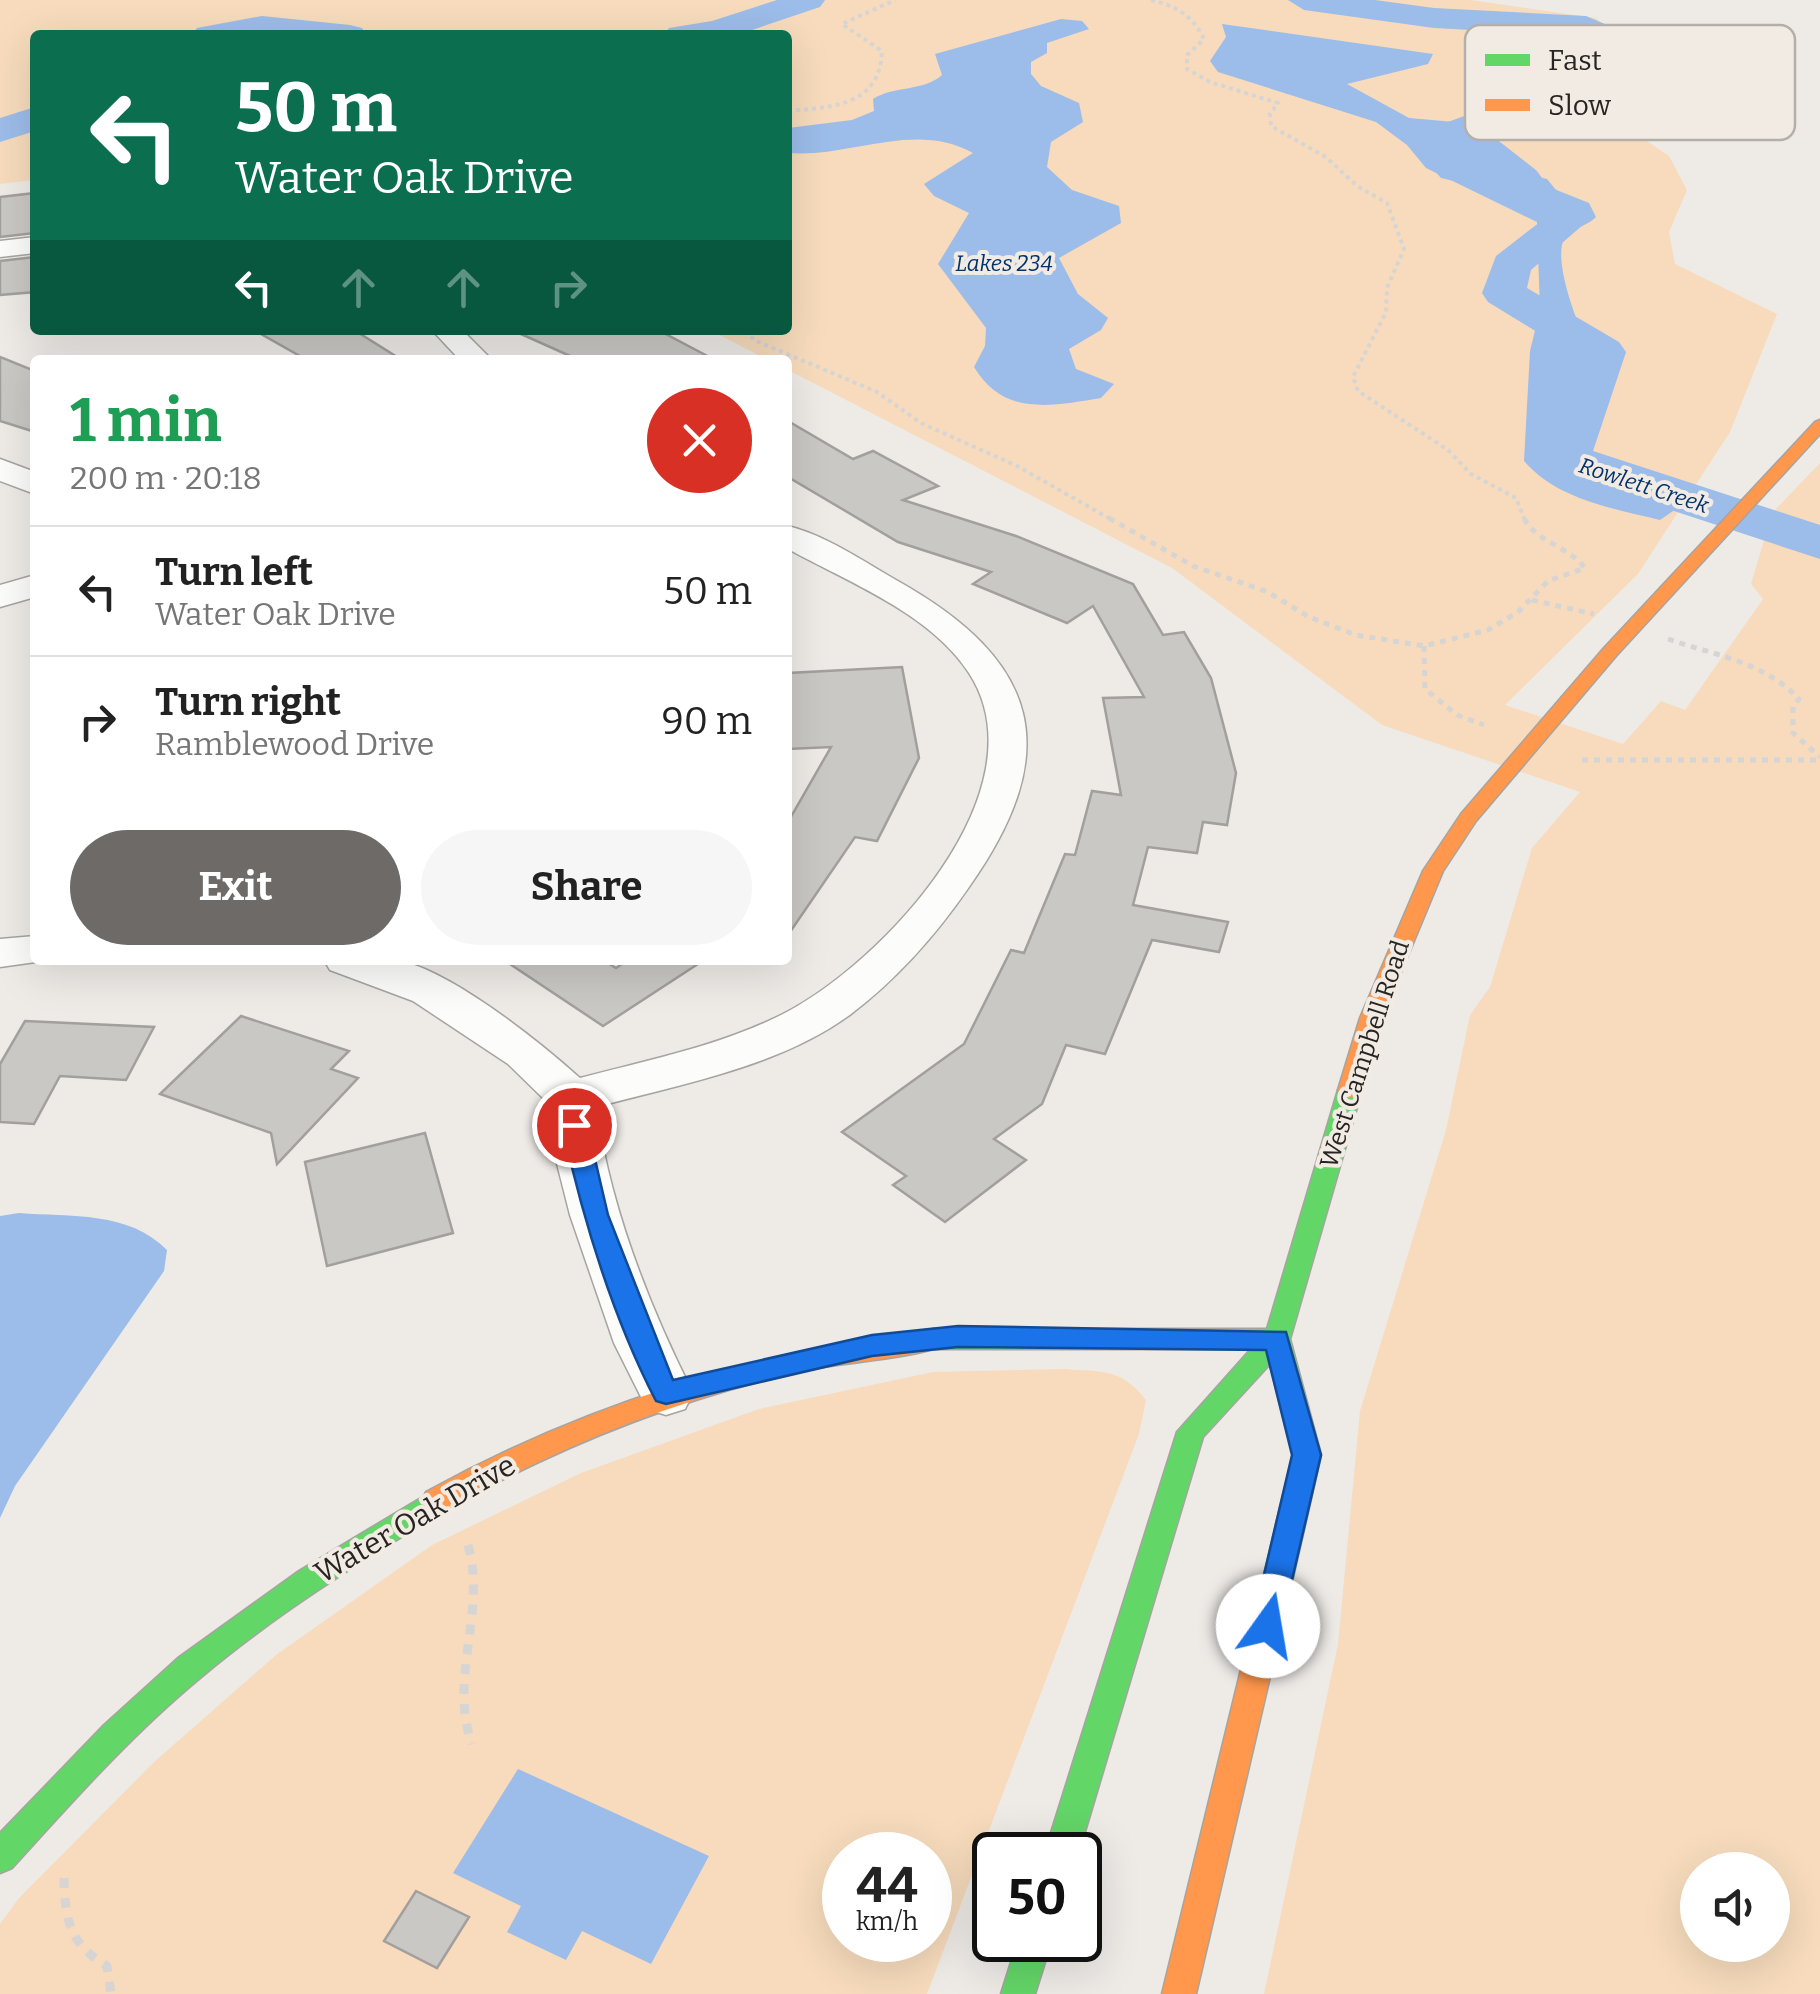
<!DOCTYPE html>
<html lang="en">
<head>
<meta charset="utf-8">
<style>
  :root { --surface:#fff; --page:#f6f6f6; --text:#222; --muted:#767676; --line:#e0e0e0; --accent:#6d6a67 }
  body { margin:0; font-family:Bitter,serif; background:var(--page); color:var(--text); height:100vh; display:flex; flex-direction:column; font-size:38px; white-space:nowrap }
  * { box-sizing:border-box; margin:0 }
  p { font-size:32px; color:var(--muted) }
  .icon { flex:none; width:55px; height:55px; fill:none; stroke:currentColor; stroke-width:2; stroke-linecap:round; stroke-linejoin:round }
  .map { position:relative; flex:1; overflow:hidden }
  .drawer { position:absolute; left:30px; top:355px; width:762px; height:610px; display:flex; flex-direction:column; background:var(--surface); border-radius:10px; box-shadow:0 10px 40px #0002 }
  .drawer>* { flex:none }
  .top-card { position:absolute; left:30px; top:30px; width:762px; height:305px; border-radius:10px; box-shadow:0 10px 40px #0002; background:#0b6e4f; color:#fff; overflow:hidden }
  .buttons { position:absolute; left:1680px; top:1852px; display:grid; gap:20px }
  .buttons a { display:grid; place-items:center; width:110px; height:110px; border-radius:50%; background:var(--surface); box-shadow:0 10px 40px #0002; font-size:50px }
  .speed { position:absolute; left:822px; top:1832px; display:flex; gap:20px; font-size:50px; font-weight:700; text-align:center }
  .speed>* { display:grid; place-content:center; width:130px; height:130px; border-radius:50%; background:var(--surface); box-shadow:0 10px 40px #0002; line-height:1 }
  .speed small { font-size:25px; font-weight:400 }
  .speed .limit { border:5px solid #111; border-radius:15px; background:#fff; color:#111 }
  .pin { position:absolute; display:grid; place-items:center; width:85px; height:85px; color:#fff; margin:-42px; border:5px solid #fff; border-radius:50%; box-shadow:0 2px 10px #0007 }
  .me { position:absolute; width:110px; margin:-55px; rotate:13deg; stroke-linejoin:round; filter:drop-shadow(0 0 8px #0008) }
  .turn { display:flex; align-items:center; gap:35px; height:210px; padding:0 40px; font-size:45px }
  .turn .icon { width:130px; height:130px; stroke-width:2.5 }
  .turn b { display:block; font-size:70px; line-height:85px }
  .lanes { display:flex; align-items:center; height:95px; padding:0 40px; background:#0003; justify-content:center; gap:50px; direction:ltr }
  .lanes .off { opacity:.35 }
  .round { display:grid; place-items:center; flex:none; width:105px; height:105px; border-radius:52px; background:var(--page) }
  .overview { display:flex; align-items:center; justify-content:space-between; height:170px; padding:0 40px }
  h1 { font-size:60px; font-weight:700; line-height:75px; color:#1e9e55 }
  .action { display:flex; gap:20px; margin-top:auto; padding:20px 40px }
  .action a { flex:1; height:115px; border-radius:60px; background:var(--accent); color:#fff; font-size:40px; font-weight:700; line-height:115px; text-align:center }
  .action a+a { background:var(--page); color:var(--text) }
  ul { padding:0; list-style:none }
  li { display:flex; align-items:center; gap:30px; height:130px; padding:0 40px; border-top:2px solid var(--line) }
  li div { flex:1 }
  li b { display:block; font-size:38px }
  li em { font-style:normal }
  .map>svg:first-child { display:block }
  .green { fill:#f7dbbc; fill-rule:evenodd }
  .water { fill:#9cbce9 }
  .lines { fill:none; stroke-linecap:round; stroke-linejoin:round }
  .river { fill:#9cbce9; fill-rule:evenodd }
  .building { fill:#cac8c4; stroke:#a29f9c; stroke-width:2.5 }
  .street-casing { stroke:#a6a4a1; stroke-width:3 }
  .fast-casing { stroke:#a6a4a1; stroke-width:3 }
  .slow-casing { stroke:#a6a4a1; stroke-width:3 }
  .path-far2 { stroke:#d6d5d4; stroke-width:4; stroke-dasharray:4 4; stroke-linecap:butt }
  .path-far1 { stroke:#d6d5d4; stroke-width:5; stroke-dasharray:6 6; stroke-linecap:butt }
  .path { stroke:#d6d5d4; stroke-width:9; stroke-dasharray:10 10; stroke-linecap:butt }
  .street { fill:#fcfcfb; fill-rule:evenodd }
  .fast { fill:#63d668; fill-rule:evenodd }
  .slow { fill:#ff974d; fill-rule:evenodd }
  .route { fill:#1a73e8; stroke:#114b97; stroke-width:2.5 }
  .labels { text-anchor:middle; stroke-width:8; stroke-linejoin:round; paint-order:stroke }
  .far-water-label { font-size:22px; font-style:italic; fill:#02326c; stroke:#f1ebe4 }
  .street-label { font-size:25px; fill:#272422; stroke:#f1ebe4 }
  .near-street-label { font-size:30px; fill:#272422; stroke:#f1ebe4 }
  .key { fill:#f1ebe4; stroke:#b4afaa; stroke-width:2.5 }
  .key-label { font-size:28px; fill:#272422 }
</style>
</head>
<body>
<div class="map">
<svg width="1820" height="1994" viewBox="0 0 1820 1994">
  <rect width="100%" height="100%" fill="#eeebe7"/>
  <!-- green -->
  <path class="green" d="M0 0H1471L1596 18 1632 52 1643 89 1617 121 1669 156 1687 190 1669 232 1675 264 1777 314 1730 432 1638 574 1505 705 1623 744 1661 701 1685 710 1763 599 1751 584 1772 513 1820 463V1994H1264L1338 1644 1360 1411 1446 1130 1470 1015 1490 987 1532 848 1580 792 1382 725 1172 568 788 370V360H768L710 330H788V35H35V115L0 120ZM1698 1870H1772V1945H1698Z
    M35 122V180L0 184V134Z
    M1064 1369C1103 1372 1121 1368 1146 1400L1139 1434 927 1994H0V1924L19 1898 154 1762 276 1655 432 1545 581 1473 759 1409 933 1372ZM845 1855H930V1940H845Z"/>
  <!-- water -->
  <path class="water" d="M1061 19 1082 21 1089 29 1047 43V53L1031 62V74L1041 86 1079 103 1083 122 1051 142 1047 167 1072 190 1119 206 1121 223 1059 258 1078 294 1108 318 1101 330 1069 349 1076 369 1114 384 1101 398C1052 406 1004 417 974 367L985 346 986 328 938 264 969 213 934 196 924 184 973 153C915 120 850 158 788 153V128L852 120 874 111 873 99C895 85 923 92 942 75L935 54Z
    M1222 24 1433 54 1428 64 1347 84 1409 118 1477 124 1536 170 1549 187 1589 203 1596 217C1588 226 1569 229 1564 239 1554 259 1573 312 1582 332L1601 339 1613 356 1594 413 1591 461C1614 492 1639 499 1676 509L1660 520C1612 508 1558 500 1524 461L1530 351 1540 310 1537 222 1426 168 1407 145 1376 122 1218 72 1210 61 1226 37Z
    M19 1213C71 1217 129 1211 167 1250L164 1271 15 1486 0 1518V1216Z
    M518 1769 709 1856 651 1964 582 1931 566 1960 507 1932 521 1906 453 1873Z"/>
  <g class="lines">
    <!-- river -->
    <path class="river" d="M777 0H825L820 7 737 35H664L669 28 712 21Z
      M1288 0H1375L1434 8 1586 16 1647 42 1652 49 1638 76 1453 146 1468 161 1547 179 1584 224 1531 270 1527 288 1619 342 1626 352 1593 451 1820 525V559L1546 469 1539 458 1578 357 1488 302 1482 293 1496 256 1540 222 1519 196 1441 178 1409 142 1415 134 1612 62 1616 53 1580 36 1434 28 1304 10Z
      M262 16 350 25 362 28 367 35H192L197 28Z
      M35 107V131L0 142V118Z"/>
  </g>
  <!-- building -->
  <path class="building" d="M35 193V233L0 237V197Z
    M35 257V292L0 295V261Z
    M254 330H354L402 360H307Z
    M512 330H658L715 360H579Z
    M0 357 35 371V432L0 421Z
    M788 421 853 459 873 451 938 486 903 500 1016 536 1133 584 1163 635 1184 632 1211 678 1236 773 1227 825 1203 822 1197 853 1148 847 1133 905 1228 922 1219 952 1152 940 1105 1054 1066 1045 1042 1104 994 1139 1026 1160 945 1222 893 1185 906 1176 842 1132 964 1044 1011 950 1024 953 1065 854 1075 855 1092 791 1121 795 1103 698 1144 697 1093 606 1067 623 973 584 991 572 898 542 788 477Z
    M902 667 919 758 877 841 855 837 788 935V822L831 747 788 749V673Z
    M504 960H603L616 968 628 960H704L603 1026Z
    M241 1016 349 1051 331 1069 358 1078 277 1164 271 1133 160 1094Z
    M25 1021 154 1027 126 1080 60 1076 34 1124 0 1122V1064Z
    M425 1133 453 1233 327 1266 305 1162Z
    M416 1891 469 1917 437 1968 384 1941Z"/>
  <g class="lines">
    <defs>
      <path id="street" d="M35 237V253L0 257V241Z
        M432 330H462L492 360H460Z
        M0 459 35 472V494L0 481Z
        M788 526C825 535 863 561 896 580 1041 661 1065 751 969 887 936 935 897 979 851 1014 779 1067 681 1084 596 1107 610 1206 648 1304 693 1393L685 1409 666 1415 647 1409 614 1343 570 1215 554 1152 548 1103 508 1064 413 1001 330 970 324 960C347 960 372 957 395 960 447 967 541 1043 580 1078 648 1060 720 1046 783 1014 882 964 1045 790 969 673 930 613 848 582 788 549Z
        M35 575V597L0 607V585Z
        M35 936V960H50L0 967V939Z"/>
      <path id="fast" d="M1350 1082 1362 1090 1290 1339 1321 1455 1285 1612 1281 1621 1270 1625 1259 1621 1255 1612 1293 1455 1270 1364 1203 1437 1078 1855H1044L1177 1432 1251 1349H934L925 1346 921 1339 925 1332 934 1329H1267L1338 1090Z
        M436 1489 446 1492 450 1501 446 1510C361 1561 276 1614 200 1678 131 1735 72 1802 12 1868L0 1873V1833L104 1725 178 1658 299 1571Z
        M1018 1940H1052L1035 1994H1001Z"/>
      <path id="slow" d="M1820 420V434L1616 656 1476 821 1443 871 1382 1018 1362 1090 1350 1098 1342 1096 1338 1090 1360 1018 1423 871 1461 814 1604 648 1815 422Z
        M934 1329 943 1332 947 1339 943 1346C898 1361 847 1361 801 1371 675 1400 559 1446 446 1510L436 1513 426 1510 422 1501 426 1492C586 1404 753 1353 934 1329Z
        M1270 1599 1281 1603 1285 1612 1196 1994H1162L1255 1612 1259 1603Z"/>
    </defs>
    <!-- street casing -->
    <use href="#street" class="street-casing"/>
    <!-- fast casing -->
    <use href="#fast" class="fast-casing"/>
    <!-- slow casing -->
    <use href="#slow" class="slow-casing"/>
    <!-- path-far2 -->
    <path class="path-far2" d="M1151 0C1176 6 1192 15 1204 39L1187 55V69L1210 82 1278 103 1270 114 1271 126 1326 157 1357 186 1387 203 1404 249 1387 288 1386 312 1353 377 1358 391 1448 450 1471 474 1516 498 1525 521
      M788 111C833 107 880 106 882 51L842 24 895 0
      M746 330 754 340 877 392 921 423 1017 466 1114 521"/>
    <!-- path-far1 -->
    <path class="path-far1" d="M1109 518 1193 566 1268 592 1309 617 1356 635 1424 646 1488 630 1518 612 1548 581 1585 568C1570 547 1534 541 1524 518
      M1532 600 1594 614
      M1668 639C1714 655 1764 662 1799 699L1793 706V733L1820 757
      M1424 646 1425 689 1457 715 1484 725
      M1582 760H1820"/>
    <!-- path -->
    <path class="path" d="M468 1545C487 1613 448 1677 472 1744
      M64 1878C65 1920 69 1944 107 1966L111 1994"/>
    <!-- street -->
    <use href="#street" class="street"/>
    <!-- fast -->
    <use href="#fast" class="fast"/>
    <!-- slow -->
    <use href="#slow" class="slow"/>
  </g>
  <!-- route -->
  <path class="route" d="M574 1116 587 1125 608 1215 673 1380 872 1335 958 1326 1286 1332 1321 1455 1279 1636 1268 1640 1257 1636 1252 1626 1292 1455 1266 1350 958 1347 872 1356 666 1404 656 1401C611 1314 583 1220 562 1125Z"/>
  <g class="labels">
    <!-- far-water labels -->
    <g class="far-water-label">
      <text x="1004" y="271">Lakes 234</text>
      <text transform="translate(1644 485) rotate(18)" y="8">Rowlett Creek</text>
    </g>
    <!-- street labels -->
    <g class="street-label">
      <text transform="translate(1364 1054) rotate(-72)" y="9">West Campbell Road</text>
    </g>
    <!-- near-street labels -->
    <g class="near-street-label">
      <text transform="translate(415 1519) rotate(-30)" y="10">Water Oak Drive</text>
    </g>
  </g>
  <!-- legend -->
  <rect x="1465" y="25" width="330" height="115" rx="15" class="key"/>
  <rect x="1485" y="54" width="45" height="12" fill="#63d668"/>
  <rect x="1485" y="99" width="45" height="12" fill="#ff974d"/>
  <g class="key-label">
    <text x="1548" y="70">Fast</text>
    <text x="1548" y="115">Slow</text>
  </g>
</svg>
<div class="buttons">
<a><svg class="icon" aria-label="sound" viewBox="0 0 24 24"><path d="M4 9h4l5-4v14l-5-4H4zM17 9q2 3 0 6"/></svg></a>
</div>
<div class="speed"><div>44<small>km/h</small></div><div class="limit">50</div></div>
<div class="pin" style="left:574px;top:1125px;background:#d93025"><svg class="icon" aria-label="arrive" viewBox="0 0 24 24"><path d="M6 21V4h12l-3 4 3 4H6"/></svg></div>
<svg class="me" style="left:1268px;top:1626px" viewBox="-20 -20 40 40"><circle r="19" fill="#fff"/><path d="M0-13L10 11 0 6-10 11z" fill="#1a73e8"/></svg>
<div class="top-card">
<div class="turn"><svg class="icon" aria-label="left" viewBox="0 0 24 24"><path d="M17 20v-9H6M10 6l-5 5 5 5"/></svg><div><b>50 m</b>Water Oak Drive</div></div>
<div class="lanes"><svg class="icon" aria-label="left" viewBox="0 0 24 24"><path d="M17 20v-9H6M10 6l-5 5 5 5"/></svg><svg class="icon off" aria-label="ahead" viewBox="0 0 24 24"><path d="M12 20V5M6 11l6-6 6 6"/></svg><svg class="icon off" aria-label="ahead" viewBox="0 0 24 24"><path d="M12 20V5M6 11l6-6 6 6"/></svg><svg class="icon off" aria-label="right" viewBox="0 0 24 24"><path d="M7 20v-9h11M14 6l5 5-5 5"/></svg></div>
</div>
<section class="drawer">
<div class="overview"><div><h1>1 min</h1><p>200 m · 20:18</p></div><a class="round" style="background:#d93025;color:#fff"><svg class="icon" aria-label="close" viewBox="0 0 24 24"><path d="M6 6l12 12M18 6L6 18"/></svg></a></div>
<ul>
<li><svg class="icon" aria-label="left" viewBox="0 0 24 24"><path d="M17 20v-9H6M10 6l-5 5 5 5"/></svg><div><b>Turn left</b><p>Water Oak Drive</p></div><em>50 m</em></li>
<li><svg class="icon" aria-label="right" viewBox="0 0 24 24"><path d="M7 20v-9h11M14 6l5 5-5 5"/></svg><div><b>Turn right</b><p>Ramblewood Drive</p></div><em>90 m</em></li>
</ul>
<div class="action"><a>Exit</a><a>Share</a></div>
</section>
</div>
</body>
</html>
